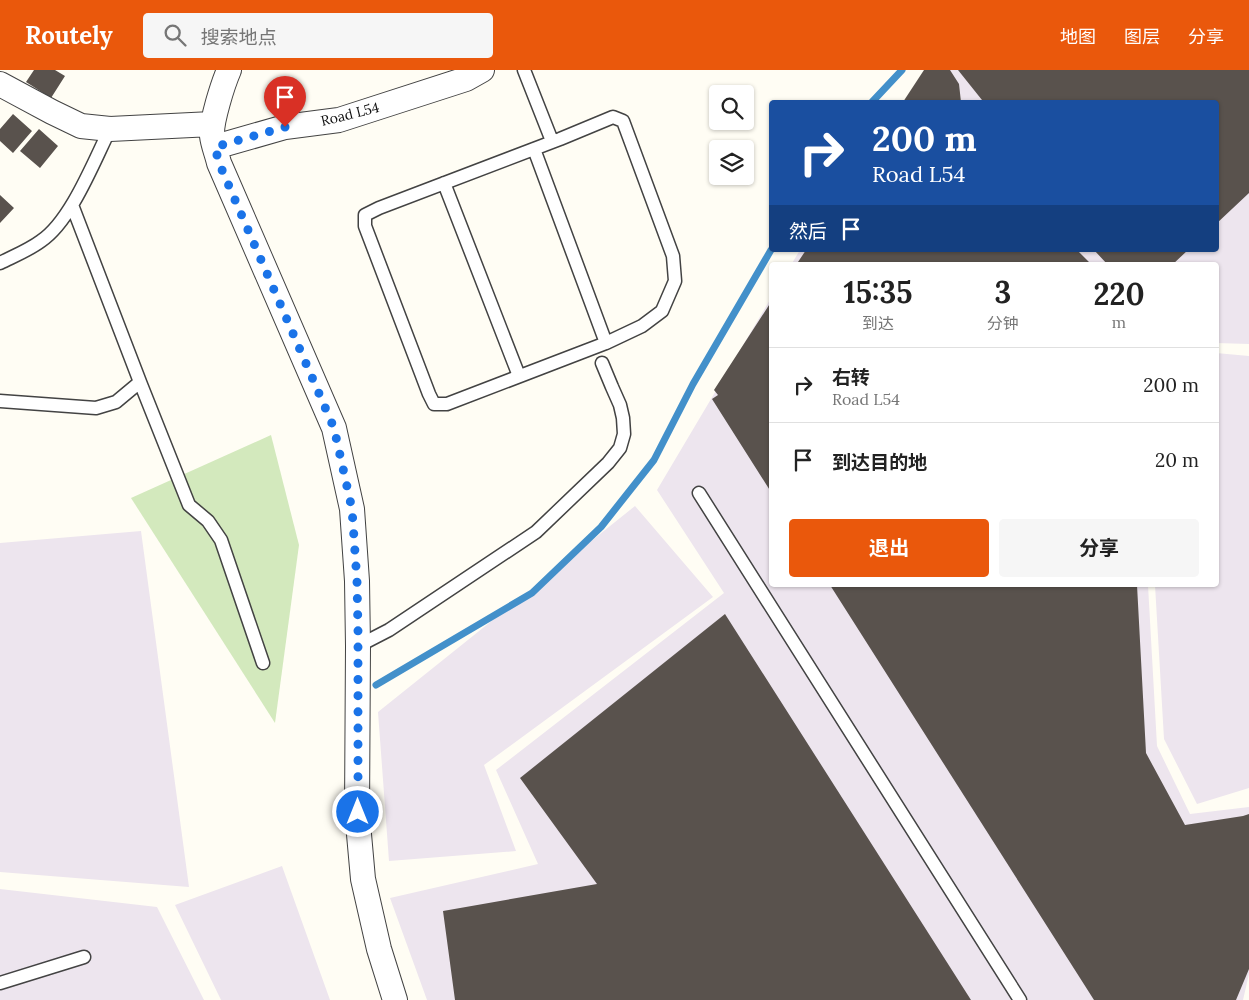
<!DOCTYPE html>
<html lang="zh">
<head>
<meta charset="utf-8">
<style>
  :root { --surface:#fff; --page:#f6f6f6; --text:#222; --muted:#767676; --line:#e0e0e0; --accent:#ea580c }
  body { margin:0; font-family:Lora,"Noto Sans SC",serif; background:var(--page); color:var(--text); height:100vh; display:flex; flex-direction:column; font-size:19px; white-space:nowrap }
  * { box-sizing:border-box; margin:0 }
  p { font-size:16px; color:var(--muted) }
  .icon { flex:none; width:28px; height:28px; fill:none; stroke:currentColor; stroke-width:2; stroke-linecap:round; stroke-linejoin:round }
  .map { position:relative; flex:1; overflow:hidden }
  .details { position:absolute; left:769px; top:192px; width:450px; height:325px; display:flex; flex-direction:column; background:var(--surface); border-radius:5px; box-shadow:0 1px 4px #0004 }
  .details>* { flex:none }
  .hud { position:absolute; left:769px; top:30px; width:450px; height:152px; border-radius:5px; box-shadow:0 1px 4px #0004; background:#1a4fa0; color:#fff; overflow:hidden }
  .buttons { position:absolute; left:709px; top:15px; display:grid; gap:10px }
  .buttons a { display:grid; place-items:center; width:45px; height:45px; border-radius:5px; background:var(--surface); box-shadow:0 1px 4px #0004; font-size:25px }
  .pin { position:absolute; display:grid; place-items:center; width:42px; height:42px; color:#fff; margin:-51px -21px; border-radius:50% 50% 50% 0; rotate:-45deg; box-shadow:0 0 5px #0007 }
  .pin .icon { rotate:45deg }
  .me { position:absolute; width:55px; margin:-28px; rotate:0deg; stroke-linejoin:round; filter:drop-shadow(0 0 4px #0008) }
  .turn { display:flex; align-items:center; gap:18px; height:105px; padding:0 20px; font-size:22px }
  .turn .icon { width:65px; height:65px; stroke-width:2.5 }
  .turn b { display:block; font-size:35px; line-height:42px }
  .then { display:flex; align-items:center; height:48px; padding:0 20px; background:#0003; gap:10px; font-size:19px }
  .eta { display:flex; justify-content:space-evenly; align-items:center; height:85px; text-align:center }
  .eta b { font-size:30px; font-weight:700; line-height:35px }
  .button { display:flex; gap:10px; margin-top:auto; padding:10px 20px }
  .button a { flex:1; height:58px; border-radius:5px; background:var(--accent); color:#fff; font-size:20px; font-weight:700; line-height:58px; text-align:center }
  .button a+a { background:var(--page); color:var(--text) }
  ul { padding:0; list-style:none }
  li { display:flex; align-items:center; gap:15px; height:75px; padding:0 20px; border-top:1px solid var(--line) }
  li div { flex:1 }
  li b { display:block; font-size:19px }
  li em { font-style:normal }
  header { display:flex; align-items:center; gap:30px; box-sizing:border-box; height:70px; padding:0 25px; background:var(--accent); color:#fff }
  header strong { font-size:24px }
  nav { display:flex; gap:28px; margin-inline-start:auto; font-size:18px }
  .search { width:350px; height:45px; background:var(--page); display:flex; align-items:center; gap:12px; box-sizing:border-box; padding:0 18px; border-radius:5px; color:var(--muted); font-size:19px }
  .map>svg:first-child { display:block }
  .industrial { fill:#ede5ee }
  .green { fill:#d3e9bd }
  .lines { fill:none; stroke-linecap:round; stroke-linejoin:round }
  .stream { stroke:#4390ca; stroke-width:7 }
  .building { fill:#59524d }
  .service-casing { stroke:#434343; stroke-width:15 }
  .minor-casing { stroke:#434343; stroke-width:26 }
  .service { stroke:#fff; stroke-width:12 }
  .minor { stroke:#fff; stroke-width:24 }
  .route { stroke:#1a73e8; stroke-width:9; stroke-dasharray:0 16.2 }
  .labels { text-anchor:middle; stroke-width:5; stroke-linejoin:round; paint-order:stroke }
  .street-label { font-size:14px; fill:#101010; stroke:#fff }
</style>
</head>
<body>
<header>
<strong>Routely</strong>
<div class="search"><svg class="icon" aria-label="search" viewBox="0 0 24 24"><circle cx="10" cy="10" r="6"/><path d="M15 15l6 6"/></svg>搜索地点</div>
<nav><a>地图</a><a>图层</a><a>分享</a></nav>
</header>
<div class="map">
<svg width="1249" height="930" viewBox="0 0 1249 930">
  <rect width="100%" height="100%" fill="#fffdf4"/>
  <!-- industrial -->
  <path class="industrial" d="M946 0H1249V274L1216 273V195H791L800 180H1216V32H915Z
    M771 228V515H1148L1157 676 1190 744 1249 737V904L1243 930H427L390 828 538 794 496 700 724 523 657 420Z
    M1216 283 1249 286V718L1197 734 1164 669 1155 515H1216Z
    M635 436 713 527 484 695 516 781 389 791 378 642Z
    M141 461 189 817 0 802V473Z
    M282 796 330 930H221L175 835Z
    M0 819 157 837 204 930H0Z"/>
  <!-- green -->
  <path class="green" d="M271 365 299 475 275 653 131 428Z"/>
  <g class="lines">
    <!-- stream -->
    <path class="stream" d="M872 32 902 0
      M376 615 532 523 601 457 654 390 693 314 771 180"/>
  </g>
  <!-- building -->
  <path class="building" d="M34 0H55L65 6 51 28 26 12Z
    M924 0H950L959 14 961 32H903Z
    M958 0H1249V123L1216 154V32H979L982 30Z
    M13 44 32 61 13 83 0 71V59Z
    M39 59 58 76 40 98 20 81Z
    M0 125 14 138 0 153Z
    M806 180H1077L1092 195H796Z
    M1094 180H1188L1172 195H1108Z
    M771 232V422L712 329 718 325 714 320Z
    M830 515H1137L1146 683 1185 755 1243 746 1249 744V899L1236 930H1094Z
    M725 544 971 930H455L443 841 597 814 520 708Z"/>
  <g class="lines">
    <defs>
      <path id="service" d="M524 0 552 71
        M613 47 623 51 673 186 675 211 662 241 642 256 606 273 447 334H434L429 324 365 156V145L379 138 560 69Z
        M534 79 606 273
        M444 113 519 306
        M0 193C14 186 29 180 41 171 71 151 94 91 110 59
        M140 312 189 435 208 451 221 470 263 593
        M0 331 96 338 116 332 140 312 72 135
        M699 423 1020 930
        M358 576 389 560 536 462 608 393 620 378 624 364 623 348 620 335 612 317 602 293
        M0 913 84 887"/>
      <path id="minor" d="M229 0C223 14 211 51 212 66 213 75 217 84 219 93L334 358 352 439 357 511 358 576 357 742 363 809 379 879 395 930
        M0 14 52 42 81 56 110 59 212 54
        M215 77 285 57 339 50 466 9 482 0"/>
    </defs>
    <!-- service casing -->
    <use href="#service" class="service-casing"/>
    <!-- minor casing -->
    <use href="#minor" class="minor-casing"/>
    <!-- service -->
    <use href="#service" class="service"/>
    <!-- minor -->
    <use href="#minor" class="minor"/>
  </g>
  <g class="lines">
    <!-- route -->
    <path class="route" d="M285 57 215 77 219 93 334 358 352 439 357 511 358 560V742"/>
  </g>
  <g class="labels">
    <!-- street labels -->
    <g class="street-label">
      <text transform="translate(350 44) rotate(-14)" y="5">Road L54</text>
    </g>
  </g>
</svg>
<div class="buttons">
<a><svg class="icon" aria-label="search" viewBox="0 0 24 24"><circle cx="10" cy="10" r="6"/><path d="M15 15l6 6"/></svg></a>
<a><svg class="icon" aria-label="layers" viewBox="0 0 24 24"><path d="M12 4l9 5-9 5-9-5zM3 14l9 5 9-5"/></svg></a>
</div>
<div class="pin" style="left:285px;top:57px;background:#d93025"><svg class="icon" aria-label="arrive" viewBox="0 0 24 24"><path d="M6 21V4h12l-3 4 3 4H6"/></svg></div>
<svg class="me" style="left:358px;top:742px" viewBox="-20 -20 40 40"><circle r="17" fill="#1a73e8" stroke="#fff" stroke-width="3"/><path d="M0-11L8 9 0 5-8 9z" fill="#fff"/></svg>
<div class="hud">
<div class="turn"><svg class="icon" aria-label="right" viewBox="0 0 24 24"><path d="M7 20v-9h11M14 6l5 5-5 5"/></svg><div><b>200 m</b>Road L54</div></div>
<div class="then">然后<svg class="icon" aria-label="arrive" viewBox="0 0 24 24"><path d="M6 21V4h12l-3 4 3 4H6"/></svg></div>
</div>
<section class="details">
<div class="eta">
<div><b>15:35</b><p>到达</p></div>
<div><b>3</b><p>分钟</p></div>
<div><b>220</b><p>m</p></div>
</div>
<ul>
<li><svg class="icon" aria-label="right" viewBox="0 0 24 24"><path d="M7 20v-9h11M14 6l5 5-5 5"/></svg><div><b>右转</b><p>Road L54</p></div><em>200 m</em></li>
<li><svg class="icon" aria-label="arrive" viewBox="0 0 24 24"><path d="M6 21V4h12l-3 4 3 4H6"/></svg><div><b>到达目的地</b></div><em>20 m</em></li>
</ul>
<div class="button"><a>退出</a><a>分享</a></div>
</section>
</div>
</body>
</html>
